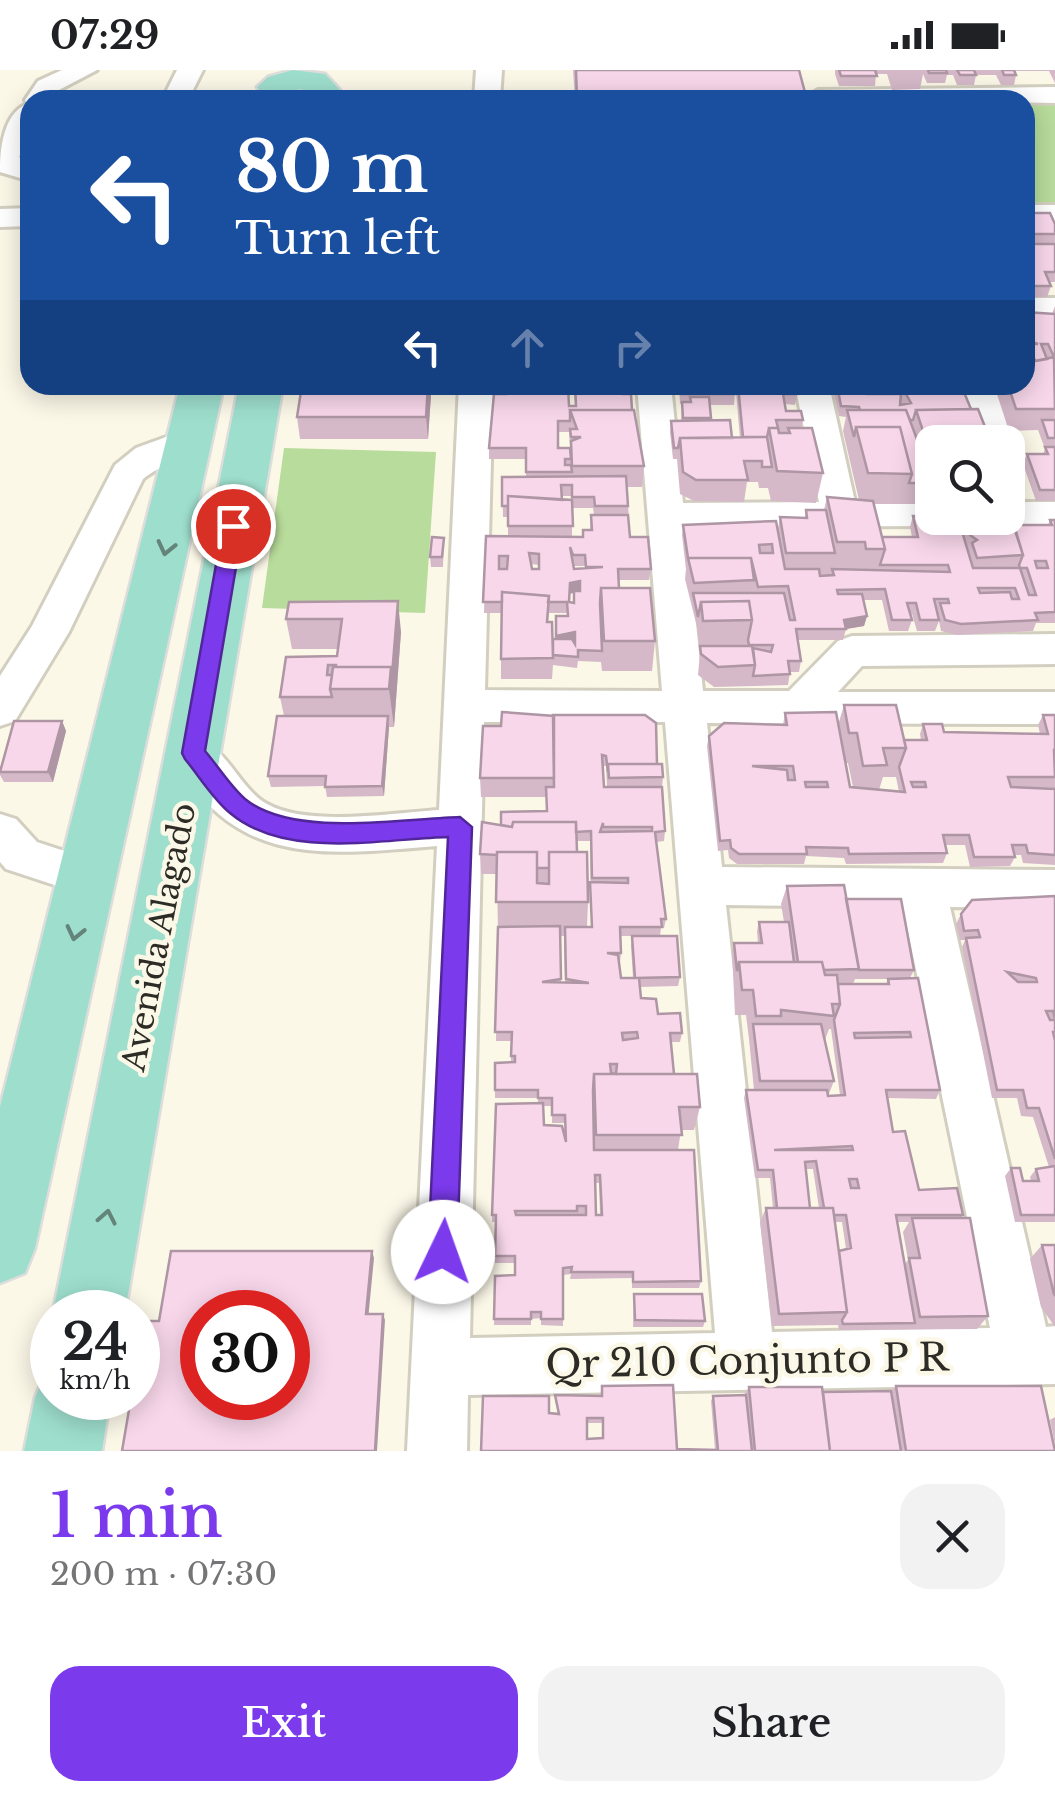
<!DOCTYPE html>
<html lang="en">
<head>
<meta charset="utf-8">
<style>
  :root { --surface:#fff; --page:#f2f2f2; --text:#202124; --muted:#757577; --accent:#7c3aed }
  body { margin:0; font-family:"Libre Baskerville",serif; background:var(--page); color:var(--text); height:100vh; display:flex; flex-direction:column; font-size:38px; white-space:nowrap }
  * { box-sizing:border-box; margin:0 }
  p { font-size:32px; color:var(--muted) }
  .icon { flex:none; width:55px; height:55px; fill:none; stroke:currentColor; stroke-width:2; stroke-linecap:round; stroke-linejoin:round }
  .map { position:relative; height:1381px; overflow:hidden }
  .sheet { display:flex; flex-direction:column; background:var(--surface); flex:1 }
  .sheet>* { flex:none }
  .banner { position:absolute; left:20px; top:20px; width:1015px; height:305px; border-radius:30px; box-shadow:0 5px 25px #0003; background:#1a4fa0; color:#fff; overflow:hidden }
  .buttons { position:absolute; left:915px; top:355px; display:grid; gap:20px }
  .buttons a { display:grid; place-items:center; width:110px; height:110px; border-radius:20px; background:var(--surface); box-shadow:0 5px 25px #0003; font-size:50px }
  .speed { position:absolute; left:30px; top:1220px; display:flex; gap:20px; font-size:50px; font-weight:700; text-align:center }
  .speed>* { display:grid; place-content:center; width:130px; height:130px; border-radius:50%; background:var(--surface); box-shadow:0 5px 25px #0003; line-height:1 }
  .speed small { font-size:25px; font-weight:400 }
  .speed .limit { border:15px solid #d22; background:#fff; color:#111 }
  .pin { position:absolute; display:grid; place-items:center; width:85px; height:85px; color:#fff; margin:-42px; border:5px solid #fff; border-radius:50%; box-shadow:0 2px 10px #0007 }
  .me { position:absolute; width:110px; margin:-55px; rotate:3deg; stroke-linejoin:round; filter:drop-shadow(0 0 8px #0008) }
  .turn { display:flex; align-items:center; gap:35px; height:210px; padding:0 50px; font-size:45px }
  .turn .icon { width:130px; height:130px; stroke-width:2.5 }
  .turn b { display:block; font-size:70px; line-height:85px }
  .lanes { display:flex; align-items:center; height:95px; padding:0 50px; background:#0003; justify-content:center; gap:50px; direction:ltr }
  .lanes .off { opacity:.35 }
  .round { display:grid; place-items:center; flex:none; width:105px; height:105px; border-radius:30px; background:var(--page) }
  .head { display:flex; align-items:center; justify-content:space-between; height:170px; padding:0 50px }
  h1 { font-size:60px; font-weight:600; line-height:75px; color:var(--accent) }
  .cta { display:flex; gap:20px; margin-top:auto; padding:20px 50px }
  .cta a { flex:1; height:115px; border-radius:30px; background:var(--accent); color:#fff; font-size:40px; font-weight:600; line-height:115px; text-align:center }
  .cta a+a { background:var(--page); color:var(--text) }
  .status { display:flex; justify-content:space-between; align-items:center; height:70px; padding:0 50px; background:var(--surface); direction:ltr }
  .status svg { height:28px; fill:currentColor }
  .map>svg:first-child { display:block }
  .green { fill:#b8dc9b }
  .lines { fill:none; stroke-linecap:round; stroke-linejoin:round }
  .minor-casing { stroke:#d3cfc0; stroke-width:6 }
  .major-casing { stroke:#dddddc; stroke-width:5 }
  .path { stroke:#9f9c91; stroke-width:8; stroke-dasharray:9 9; stroke-linecap:butt }
  .minor { fill:#fff; fill-rule:evenodd }
  .major { fill:#9edecd; fill-rule:evenodd }
  .wall { fill:#d5b9c9; fill-rule:evenodd }
  .shaded-wall { fill:#ae96a4 }
  .building { fill:#f8d7ea; stroke:#ae96a4; stroke-width:2.5; fill-rule:evenodd }
  .oneway { stroke:#658479 }
  .route { fill:#7c3aed; stroke:#51269a; stroke-width:2.5 }
  .labels { text-anchor:middle; stroke-width:9; stroke-linejoin:round; paint-order:stroke }
  .street-label { font-size:32px; fill:#2c2b25; stroke:#fcf8e8 }
  .near-street-label { font-size:38px; fill:#2c2b25; stroke:#fcf8e8 }
</style>
</head>
<body>
<div class="status"><b>07:29</b><svg viewBox="0 0 49 12"><path d="M0 12V9h3v3zM5 12V6h3v6zM10 12V3h3v9zM15 12V0h3v12zM26 1h20v11H26zM47 4h2v5h-2z"/></svg></div>
<div class="map">
<svg width="1055" height="1381" viewBox="0 0 1055 1381">
  <rect width="100%" height="100%" fill="#fcf8e8"/>
  <!-- green -->
  <path class="green" d="M1055 28V136H1025V30Z
    M284 378 436 382 425 543 262 538Z"/>
  <g class="lines">
    <defs>
      <path id="minor" d="M62 0H97L57 21 51 30H30V66L19 87 30 94V111L0 102C0 79 3 44 27 34L25 30 38 11Z
        M177 0H203L188 30H162Z
        M476 0H502L500 30H474Z
        M1055 17V33L805 28 818 20Z
        M1025 135H1055V153H1025Z
        M30 138V156L0 157V139Z
        M1025 228H1055V246H1025Z
        M459 315H493L485 620 662 621 637 315H671L683 433 819 432 795 315H829L855 432H932V448H948L932 456 686 457 703 621H789L838 571 852 566 1055 564V594L862 596 838 622H1055V654L707 653 722 797 1055 800V838L950 837 1046 1257 1055 1256V1314L468 1325 467 1381H407L437 776C324 785 233 799 172 683L178 671C221 657 234 716 267 734 308 757 392 743 439 740ZM484 652H665L715 1263 470 1268ZM726 835 903 837 990 1258 772 1262Z
        M962 315H996L1014 372 1009 380 1008 372H980Z
        M191 358 203 361 208 369C198 385 160 394 143 409L69 562 15 651 0 656V606L32 556 115 395 136 378Z
        M1008 432H1055V456L995 453 992 448H1008Z
        M0 744 16 749 37 772 104 794 111 807 104 820 88 826 6 799 0 792Z"/>
      <path id="major" d="M293 0 325 4 340 20 335 27 323 30 300 19 274 27 262 24 257 17 268 7Z
        M180 315H224L35 1178 25 1203 0 1213V1037Z
        M239 315H283L125 1242H53Z
        M52 1299V1328H110L102 1381H24L35 1328 46 1301Z"/>
    </defs>
    <!-- minor casing -->
    <use href="#minor" class="minor-casing"/>
    <!-- major casing -->
    <use href="#major" class="major-casing"/>
    <!-- path -->
    <path class="path" d="M43 1285 51 1254"/>
    <!-- minor -->
    <use href="#minor" class="minor"/>
    <!-- major -->
    <use href="#major" class="major"/>
  </g>
  <!-- wall -->
  <path class="wall" d="M573 0H799L807 30H575Z
    M835 0H1055V13L1049 1H1014L1016 5 1014 15H1001L996 5H976L974 15H957L953 5H947L945 13H927L923 4 920 19 892 20 887 4H876L875 16H839L835 4Z
    M1025 143 1055 154V212H1049L1051 216 1047 227H1025Z
    M1055 236V431H1036L1023 394 1027 384H1043L1045 379 1038 360 1009 361 994 315H1025V242L1052 244Z
    M574 315H622L623 324 632 340 644 396 642 417H627L630 467 651 499 649 510H619V518L655 571 652 601H602L601 592 578 591 577 598 553 595 552 609H501V543H484L486 466 508 467V447H503L502 407H526V389H489V378L506 324 575 336ZM558 362H569L570 378H558ZM561 426H571V430H562ZM572 438H593L594 445H591L590 460 583 467H572ZM531 494 539 495V499H532ZM574 496H585V499H574ZM574 523V533L569 532V524ZM549 543H567V546H556L555 569H553L548 552Z
    M679 315H795L797 324 795 335 785 334 786 341 803 350 801 358 823 403 816 433 771 431 768 418H759L758 412H747L744 432 694 431 680 424 677 389H673L670 362 671 351H681L682 334H680ZM735 322H736L740 368H732L711 351 709 335H734Z
    M832 315H885V324H897L894 315H961L971 339 989 367 987 372H932V434H874L882 467H912L910 457 913 446 959 449V448H965L1014 455H1048L1050 450H1055V553H1036L1033 561 957 565 941 561 939 551 935 561H917L912 544H910L912 550 908 561H889L882 530H864L867 546 864 556 846 559 843 570H798L801 591 799 602H790L788 615 714 617 698 605 700 582 697 557 685 509 686 499 682 465 683 455 778 459 780 447 805 448 806 440H824L827 427 859 430 843 361 846 347 839 346Z
    M431 325 428 369H300L297 347Z
    M444 468 443 497H431L430 487Z
    M289 532 401 562 394 657H389L384 726 327 727 325 716 271 717 268 706 284 646 280 627 337 586 338 579H292L286 549Z
    M844 635 904 670H921L920 664 923 654 944 662 1040 664 1038 655 1043 645H1055V718L1016 717 1055 719V795L1023 793 1021 785H1014L1015 787 1010 796 970 797 965 775H945L947 783 943 793 846 794 844 788 806 786 804 794H737L729 788 728 780 718 781 707 676 709 666 783 655 785 643 838 655ZM845 693H848L853 717H850ZM883 707H896L899 722 879 720Z
    M62 651 66 661 53 712H4L0 705V697Z
    M483 656 657 694 663 707 662 717 665 761 664 771 656 772 666 849 664 858H661L660 866 680 907 678 916 640 917 641 928 682 963 680 972H671L674 1004 700 1037 694 1060H681L678 1080 701 1211 699 1218H632V1208L570 1209 571 1204 563 1205V1256L541 1255V1248L531 1249V1255H494L495 1206 515 1205V1193H495L496 1152H492V1145L538 1033V1028H495V993L511 992V971H496L498 866 497 804H481L480 784 501 755 546 741V727H481L480 708ZM603 696H606L607 717H604ZM576 771H590L591 857H587L588 832 577 782ZM560 866H564L565 912H561ZM620 866H660H632L631 876 633 908H621L619 892H620L621 883ZM543 1036H552V1053H565V1069L544 1055ZM595 1113H599L600 1145H596Z
    M787 816 846 829 914 900 910 908 940 1020 936 1029 887 1028 893 1062 919 1120 963 1145 961 1148 988 1246 977 1259 839 1260 838 1255 772 1256 760 1152 766 1138H773L770 1108H755L744 1028 746 1020H754L749 969 746 945H735L732 882 734 873H758L757 861 759 852H784L781 834ZM855 909H888L886 914H853ZM829 959H831L840 1025 828 1026 834 1011 825 970ZM806 1099H813L819 1138H810ZM835 1152H842L846 1179 839 1181ZM897 1152H909L903 1162 908 1190 905 1194Z
    M1055 826V1152H1015L1005 1106 1011 1098 1023 1111H1031L1030 1107 1036 1099 1049 1097 1033 1047 1021 1046 1017 1028H992L962 877 965 870H960L956 854 961 844Z
    M1042 1175H1055V1257L1041 1237 1030 1189Z
    M634 1224 705 1251 703 1257H633Z
    M602 1316 677 1379 715 1380 711 1331 713 1326 744 1325 749 1317 823 1322 891 1321 896 1316 1055 1381H481L549 1343 558 1344 555 1325 601 1326ZM587 1353H602V1368L587 1369Z
    M1055 1347V1374L1050 1350Z"/>
  <!-- shaded-wall -->
  <path class="shaded-wall" d="M428 315H430L431 325 428 369 426 347Z
    M580 511V521L569 524 570 513Z
    M398 531 401 562 394 657 389 619Z
    M867 546 864 556 846 559 844 550Z
    M575 562V573L556 577V566Z
    M388 646 389 657 384 726 382 716Z
    M62 651 66 661 53 712 48 702Z
    M372 1181 374 1188 368 1250 366 1244Z
    M383 1244 385 1250 377 1381H375Z"/>
  <!-- building -->
  <path class="building" d="M576 0H799L807 30H577Z
    M839 0H875L877 6H841Z
    M928 0H946L947 3H929Z
    M957 0H974L976 5H960Z
    M1002 0H1014L1016 5H1004Z
    M1025 143H1050L1055 154V164H1025Z
    M1025 174H1055V202H1045L1051 216H1025Z
    M1025 242 1055 244V289L1048 274H1041L1047 289 1035 291 1034 288H1025V274H1038L1026 270 1028 274H1025Z
    M1054 287 1055 339H1016L1008 315H1025V288H1034L1035 291Z
    M302 315H428L426 347H297Z
    M506 315H568L569 336H576L575 315H622L623 324H631L632 340H570V351H558V378H570L571 389H565V395H571L572 402H526V378H489L494 324H506Z
    M681 315H734L735 324H681Z
    M738 315H795L797 324H783L786 341H801L803 350H776L778 358H769L767 367H743Z
    M837 315H885L886 320H866L867 324H901L900 335 911 333 901 315H961L971 339 916 340 913 350H910L906 340H860L859 337 841 336Z
    M690 327H709L711 348H683L682 332H691Z
    M978 339 989 367H941L942 372H932V413H909L912 404 900 357H856L854 367 847 340H906L918 372H933L925 367 916 340Z
    M570 340H634L644 396H572L571 371 581 367H571L570 359H577Z
    M730 350 732 368H680L678 378H674L671 351Z
    M1042 350H1055V368H1048Z
    M856 357H900L912 404 868 403Z
    M769 358H778L779 363H790L788 358H812L823 403 777 401Z
    M767 367 772 397H762V391H744L748 410H696L683 402 680 368Z
    M1045 377H1055V420H1040L1027 384H1048Z
    M626 406 628 436H595L594 427H572V415H561L562 430 508 426V436H502V407Z
    M508 426 572 430 573 456H508Z
    M827 427 873 431 885 479H866L865 472H837Z
    M1008 439 1023 485 977 488 972 473 977 470 970 465 965 448H1008Z
    M806 440H826L835 483H786L780 447 807 448Z
    M591 445H628L630 467H648L651 499H618L619 518H601L600 533 602 581 578 580V587L553 585V569H572L575 574V562L556 566V546H568L567 532H548L549 526 502 522V532H483L486 466 583 467V460H592ZM570 477 573 485H585L586 497H603L574 499ZM529 483 539 484V499H532ZM499 486H508L507 499H499ZM580 511V521H574V533L569 532 570 513Z
    M913 446 958 448 973 498H1020L1029 525H1036L1027 498H1020L1019 495 1023 485 1014 455H1052L1050 450H1055V542L1035 543 1038 550 961 554 945 550 940 533H949L948 529H934L939 550H920L916 533H907L912 550H892L885 519 837 520 838 524H862L867 546 844 550 846 559H796L801 591H788L790 604 753 606 755 595 753 578 771 582 773 575H749L748 570 752 550 749 531 701 532 698 547 693 523H784L790 550H795L788 516 758 517 751 488H688L683 455 776 451 785 499H819L820 506 834 505 832 499 950 502 948 495H880L885 479 882 467H918ZM772 474 773 483H760L759 475ZM1035 491H1046L1048 498H1037ZM978 518H1015L1019 529H1012L1010 522 980 523Z
    M432 467 444 468 442 487H430Z
    M688 488H751L754 510 694 513Z
    M601 518H650L655 571H604Z
    M502 522 549 526 547 552H552L553 588 501 589Z
    M398 531 392 605 391 597H336V595H328L327 605H332L330 619 332 627H280L286 587 337 586 342 549H286L289 532Z
    M749 531 752 550 703 551 701 532Z
    M700 576H752L755 595 718 597 701 584Z
    M333 597H391L389 619H330Z
    M844 635H896L906 678H883L887 695 863 696 857 663H849Z
    M502 642 554 646V708H480L483 656H501Z
    M836 642 850 717 905 722 899 697 906 678 904 670H927L923 654H942L944 662 1048 664 1043 645H1055V680H1054L1055 707H1008L1011 717 1055 719V785L1028 783 1026 775H1012L1015 787H974L969 765H943L947 783 849 784 848 778 806 777 807 784H739L731 778 730 770 720 771 709 666 724 653 787 655 785 643ZM752 696H793L795 710H788L787 700ZM805 712H827L828 717H806ZM911 712H925L926 717H913Z
    M553 645H645L656 653 657 694H608V702L606 686 602 685 604 717H662L665 761 655 762 666 849H661L662 857H620L621 883H607L618 885 621 908H639L641 928 656 929 658 944 680 943 682 963H670L674 1004H594L593 1020 594 1080H694L701 1211 633 1212V1202H571L572 1197 563 1198V1249H541V1242H531V1249H494L495 1206 515 1205V1186H495L496 1145H492L496 1034 543 1033 544 1055 562 1056 566 1072 565 1045H552V1028H538V1020H495V993L515 992V986H511L512 962H495L498 857 560 856 561 909 542 912 589 913 566 909 565 857H592L590 812 628 813V808H592L591 761 576 762V752H513L512 757 501 755V742L547 741 546 717H554ZM603 753V757H652V761L600 762ZM637 962 638 968 623 970 622 963ZM610 994H617L616 1004 611 1003ZM595 1105H600L602 1145H596ZM577 1136H586V1145H516L515 1141H577Z
    M277 646H388L382 716 325 717 326 706H268Z
    M14 651H62L48 702H0Z
    M608 694H662L663 707 609 708Z
    M482 752 512 757 513 752H576L577 782H549V798H537V782H497V785L480 784Z
    M497 782H537V813L549 814V782H587L588 832H496Z
    M844 815 859 899 824 900 822 892H798L787 816Z
    M1055 826V949L1053 941H1046L1050 950H1055V962H1053L1055 971V1089L1039 1038H1027L1023 1020H997L966 868 980 867 978 860 964 861 961 844 972 830ZM1007 902 1036 908 1037 912H1018Z
    M846 829H901L914 900H859Z
    M759 852H789L794 892H739L737 901 734 873H762Z
    M632 866H677L680 907 635 908Z
    M739 892H822L825 905H837L840 934H832L834 946 781 940V946H756L753 920H742Z
    M918 908 940 1020H886L893 1062 905 1061 919 1120 957 1118 963 1145H896L915 1253 843 1254 842 1250 847 1242 839 1181 851 1178 846 1145H834L833 1138H824L816 1091 805 1092 810 1138H777L773 1100H758L746 1020H827L828 1026 845 1025 834 950 840 934 838 914H889L888 909ZM910 962 911 967 855 968 854 963ZM852 1076 853 1080H774ZM849 1109H857L859 1118H851Z
    M753 954H821L834 1011H760Z
    M594 1004H697L700 1037H679L682 1065H596Z
    M1055 1096V1145H1021L1011 1098H1020L1023 1111H1039L1036 1099Z
    M766 1138H833L847 1242 779 1244Z
    M912 1148H970L988 1246 920 1247 909 1188H920Z
    M1042 1175H1055V1225L1054 1224Z
    M171 1181H372L366 1244H383L375 1381H122L131 1328H138V1286L143 1251H159ZM202 1242H288V1328H202Z
    M634 1224H702L705 1251 635 1250Z
    M673 1315 677 1379 718 1380 713 1326 746 1325 752 1381H481L483 1326H549V1343L559 1344 555 1325 602 1326V1316ZM587 1348H603V1368L587 1369Z
    M896 1316H1041L1055 1381H906Z
    M749 1317H822L830 1381H755Z
    M891 1321 901 1381H830L823 1322Z"/>
  <!-- one-way arrows -->
  <defs><path id="oneway-chevron" d="M-2-3.5L2.5 0L-2 3.5" fill="none" stroke-width="1.6" stroke-linecap="round" stroke-linejoin="round" transform="scale(2.5)"/></defs>
  <g class="oneway">
    <use href="#oneway-chevron" transform="translate(166 478) rotate(103)"/>
    <use href="#oneway-chevron" transform="translate(75 863) rotate(103)"/>
    <use href="#oneway-chevron" transform="translate(107 1147) rotate(-79)"/>
  </g>
  <!-- route -->
  <path class="route" d="M233 450 243 456 205 681C218 696 230 716 245 729 292 768 402 749 460 747L472 757 457 1182 453 1192 443 1196 432 1192 428 1182 448 767C381 769 286 790 230 743 213 729 199 706 185 689L182 683 223 456Z"/>
  <g class="labels">
    <!-- street labels -->
    <g class="street-label">
      <text transform="translate(159 867) rotate(-79)" y="11">Avenida Alagado</text>
    </g>
    <!-- near-street labels -->
    <g class="near-street-label">
      <text transform="translate(747 1291) rotate(-1)" y="13">Qr 210 Conjunto P R</text>
    </g>
  </g>
</svg>
<div class="buttons">
<a><svg class="icon" aria-label="search" viewBox="0 0 24 24"><circle cx="10" cy="10" r="6"/><path d="M15 15l6 6"/></svg></a>
</div>
<div class="speed"><div>24<small>km/h</small></div><div class="limit">30</div></div>
<div class="pin" style="left:233px;top:456px;background:#d93025"><svg class="icon" aria-label="arrive" viewBox="0 0 24 24"><path d="M6 21V4h12l-3 4 3 4H6"/></svg></div>
<svg class="me" style="left:443px;top:1182px" viewBox="-20 -20 40 40"><circle r="19" fill="#fff"/><path d="M0-13L10 11 0 6-10 11z" fill="#7c3aed"/></svg>
<div class="banner">
<div class="turn"><svg class="icon" aria-label="left" viewBox="0 0 24 24"><path d="M17 20v-9H6M10 6l-5 5 5 5"/></svg><div><b>80 m</b>Turn left</div></div>
<div class="lanes"><svg class="icon" aria-label="left" viewBox="0 0 24 24"><path d="M17 20v-9H6M10 6l-5 5 5 5"/></svg><svg class="icon off" aria-label="ahead" viewBox="0 0 24 24"><path d="M12 20V5M6 11l6-6 6 6"/></svg><svg class="icon off" aria-label="right" viewBox="0 0 24 24"><path d="M7 20v-9h11M14 6l5 5-5 5"/></svg></div>
</div>
</div>
<section class="sheet">
<div class="head"><div><h1>1 min</h1><p>200 m · 07:30</p></div><a class="round"><svg class="icon" aria-label="close" viewBox="0 0 24 24"><path d="M6 6l12 12M18 6L6 18"/></svg></a></div>
<div class="cta"><a>Exit</a><a>Share</a></div>
</section>
</body>
</html>
